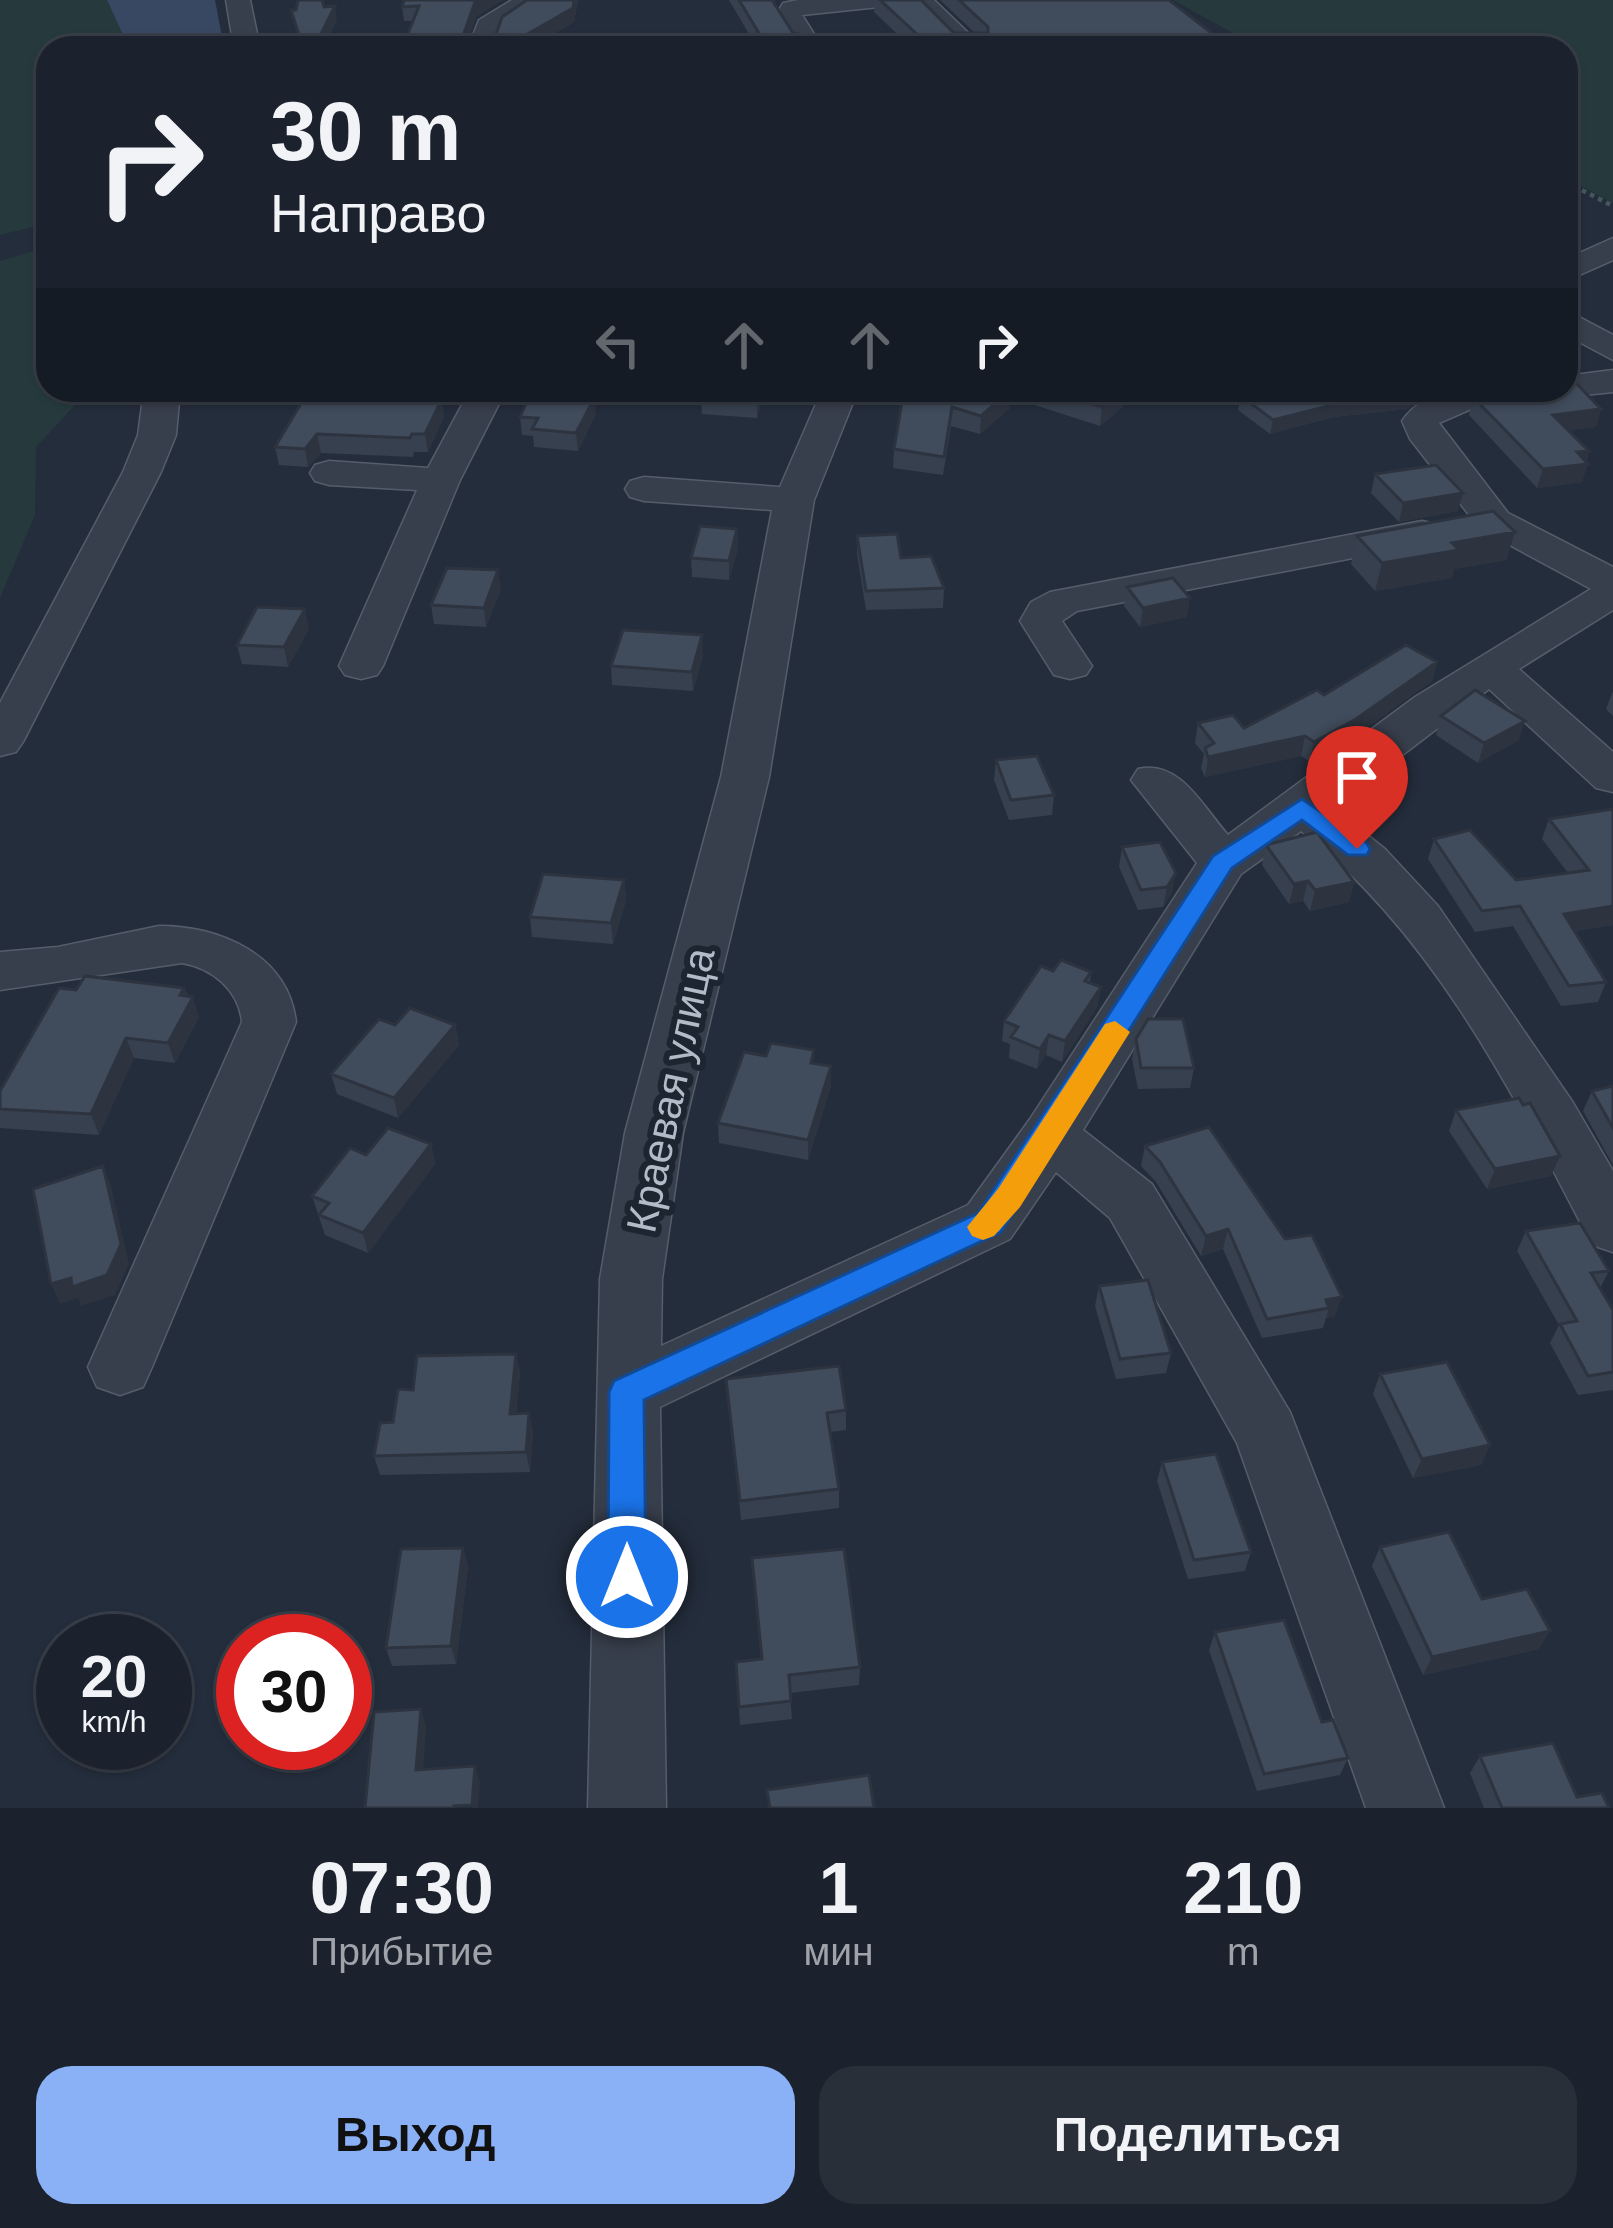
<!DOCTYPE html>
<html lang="ru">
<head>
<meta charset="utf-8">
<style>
  :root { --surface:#1b222d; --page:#282f39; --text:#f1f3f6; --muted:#a0a4aa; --line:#393f49; --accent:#8ab0f6 }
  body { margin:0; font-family:Helvetica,sans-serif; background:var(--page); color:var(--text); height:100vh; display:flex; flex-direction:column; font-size:45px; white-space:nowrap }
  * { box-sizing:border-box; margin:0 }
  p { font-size:39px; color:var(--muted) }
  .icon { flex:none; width:66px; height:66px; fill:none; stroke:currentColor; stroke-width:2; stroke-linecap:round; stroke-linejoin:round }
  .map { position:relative; height:1808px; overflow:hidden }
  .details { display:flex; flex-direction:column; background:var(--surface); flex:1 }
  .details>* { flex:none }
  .top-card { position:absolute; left:36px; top:36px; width:1542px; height:366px; border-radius:36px; box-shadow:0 3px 9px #0004,0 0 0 3px var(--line); background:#1b222d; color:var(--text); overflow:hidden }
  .speed { position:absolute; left:36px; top:1614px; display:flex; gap:24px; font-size:60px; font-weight:700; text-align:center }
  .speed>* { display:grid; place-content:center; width:156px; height:156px; border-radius:50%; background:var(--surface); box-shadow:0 3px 9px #0004,0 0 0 3px var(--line); line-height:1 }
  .speed small { font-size:30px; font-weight:400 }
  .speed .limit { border:18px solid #d22; background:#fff; color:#111 }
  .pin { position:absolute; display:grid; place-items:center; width:102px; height:102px; color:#fff; margin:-123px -51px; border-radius:50% 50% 50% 0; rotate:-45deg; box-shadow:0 0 12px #0007 }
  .pin .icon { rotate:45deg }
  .me { position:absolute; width:132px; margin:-66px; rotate:0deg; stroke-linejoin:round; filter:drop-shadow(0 0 9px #0008) }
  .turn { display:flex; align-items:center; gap:42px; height:252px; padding:0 36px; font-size:54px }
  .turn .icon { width:156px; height:156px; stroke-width:2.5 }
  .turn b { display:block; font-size:84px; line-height:102px }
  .lanes { display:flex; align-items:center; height:114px; padding:0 36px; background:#0003; justify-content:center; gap:60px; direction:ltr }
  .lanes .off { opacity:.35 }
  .eta { display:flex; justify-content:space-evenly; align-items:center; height:204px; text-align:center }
  .eta b { font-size:72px; font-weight:700; line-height:84px }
  .button { display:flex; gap:24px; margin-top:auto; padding:24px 36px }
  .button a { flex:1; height:138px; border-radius:36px; background:var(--accent); color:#111; font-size:48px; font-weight:700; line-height:138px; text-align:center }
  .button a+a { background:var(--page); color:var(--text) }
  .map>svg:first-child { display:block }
  .green { fill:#263a3d }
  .water { fill:#384863 }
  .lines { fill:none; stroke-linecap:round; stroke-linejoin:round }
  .minor-casing { stroke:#565d6a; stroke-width:3 }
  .path { stroke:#44575a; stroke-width:4.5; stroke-dasharray:4.5 4.5; stroke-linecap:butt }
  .minor { fill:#383f4c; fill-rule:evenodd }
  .wall { fill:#37404e }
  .shaded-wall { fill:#2d3440 }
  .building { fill:#404b5b; stroke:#2d3440; stroke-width:3 }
  .route { fill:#1a73e8; stroke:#114b97; stroke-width:3 }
  .slow { fill:#f59e0b }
  .labels { text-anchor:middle; stroke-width:12; stroke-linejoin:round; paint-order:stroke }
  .street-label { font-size:42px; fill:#b3bac8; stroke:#1d2531 }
</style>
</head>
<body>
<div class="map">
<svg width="1613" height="1808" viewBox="0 0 1613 1808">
  <rect width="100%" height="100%" fill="#242d3c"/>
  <!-- green -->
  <path class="green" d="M0 0H107L129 48H48V223L0 235Z
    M1173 0H1613V203L1566 178V48H1138L1233 33Z
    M48 247V390H89L36 447 35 515 0 598V261Z"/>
  <!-- water -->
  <path class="water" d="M107 0H215L222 37 219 48H129Z"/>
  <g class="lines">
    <defs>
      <path id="minor" d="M226 0H250L260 48H234Z
        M512 0H541L500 29 494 48H468L479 20Z
        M798 0H891L879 7 802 15 823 48H797L776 15 783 3Z
        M908 0H934L984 48H956Z
        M1613 238V260L1566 281V259Z
        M1566 310 1613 335V360L1566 335Z
        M1613 370V392L1478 406 1439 423 1508 513 1613 567V610L1519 669 1613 752V792L1596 788 1489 689 1333 808 1385 849 1438 906 1572 1101 1613 1171V1252L1592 1245C1516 1099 1434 934 1301 831L1241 874 1083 1130 1152 1184 1290 1412 1444 1808H1366L1237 1443 1110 1218 1056 1172 1010 1239 660 1407 666 1808H588L600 1279 625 1133 721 777 772 510 644 501 630 497 625 489 630 481 644 477 780 487 822 390H858L814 500 769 777 683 1133 662 1279 661 1346 968 1205 1030 1119 1197 863 1131 780 1138 769C1180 759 1203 807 1228 835L1415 697 1591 589 1480 529 1410 439 1402 421C1435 373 1515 390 1566 390V376Z
        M144 390H180L176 435 161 472 23 742 16 752 0 756V703L123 472 138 435Z
        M470 390H506L460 480 383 666 377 675 361 679 345 675 339 666 417 490 329 485 315 481 310 473 315 465 329 461 428 468Z
        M1422 521 1436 524 1442 533 1436 542 1077 611 1062 621 1092 666 1086 675 1070 679 1054 675 1020 621 1031 602 1050 592Z
        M159 926C219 926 288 954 296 1022L152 1367 143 1387 120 1395 97 1387 88 1367 242 1022C239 990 212 968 182 963L0 990V952L58 947Z"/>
    </defs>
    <!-- minor casing -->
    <use href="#minor" class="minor-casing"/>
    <!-- path -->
    <path class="path" d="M1566 182 1613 206"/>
    <!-- minor -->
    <use href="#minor" class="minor"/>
  </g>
  <!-- wall -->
  <path class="wall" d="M404 0H503L477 16 469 36 495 37 527 0H578L574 22 530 48H402L413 21H404L402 7Z
    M729 0H775V5L793 33 813 48 756 46Z
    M875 0H921L954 33H975L940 0H1169L1231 48H912L874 12Z
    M532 390H594L591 396 596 414 578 451 534 447 533 436 522 435 520 417Z
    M765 390 757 418 702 414 701 396Z
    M1023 390H1129L1127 403 1100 426 1022 401Z
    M1160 390H1203L1175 400Z
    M1268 390H1439L1432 392 1408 409 1333 417 1270 434 1238 410 1241 396Z
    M903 396 1010 408 980 434 951 426 943 475 893 468 894 449Z
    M1473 397 1601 409 1596 427 1569 430 1589 451 1582 482 1537 488 1469 415Z
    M432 398 444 417 428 452H414L413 457 321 453 308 467 279 465 275 447Z
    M1375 474 1458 511 1399 522 1371 493Z
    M737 529 738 548 729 580 692 577 691 558Z
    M1515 532 1506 560 1454 569 1452 578 1375 591 1351 564 1357 536Z
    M857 536 901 558 944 588 943 608 866 610 857 554Z
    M1127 587 1187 617 1140 627 1124 606Z
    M501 589 486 627 434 624 431 605Z
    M309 629 288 667 242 664 237 645Z
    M703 655 693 691 612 685 611 666Z
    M1437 662 1432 681 1351 739 1309 761 1301 756 1205 777 1201 768 1204 754 1195 743 1198 723 1244 728 1324 695Z
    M1613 691V716L1606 709Z
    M1441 716 1519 740 1478 763 1436 735Z
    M996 760 1054 795 1052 815 1009 820 994 780Z
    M1613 809V925L1575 931 1606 982 1598 1002 1561 1006 1513 926 1475 932 1428 859 1434 839 1516 880 1568 873 1542 839 1549 819Z
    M1160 842 1172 893 1163 907 1138 910 1119 867 1122 847Z
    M1266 845 1354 882 1349 902 1310 911 1303 901 1289 904 1262 865Z
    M624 880 626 900 613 944 532 937 530 917Z
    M1053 971 1091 972 1090 983 1101 987 1097 1007 1062 1062 1046 1055 1037 1069 1009 1058 1010 1044 1002 1041 1004 1021Z
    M184 988 199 1017 175 1063 134 1058 99 1135 0 1128V1091L76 990Z
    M395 1025H455L459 1045 398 1118 337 1094 331 1074Z
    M1136 1039 1194 1068 1190 1088 1138 1089 1132 1059Z
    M814 1063 831 1066V1086L808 1160 719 1143 718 1123Z
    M1613 1086V1165L1583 1111 1592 1091Z
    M1456 1110 1551 1176 1487 1189 1449 1131Z
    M1209 1127 1335 1316 1326 1318 1323 1328 1262 1338 1223 1249 1201 1256 1156 1182 1141 1166 1145 1146Z
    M431 1144 435 1164 368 1253 325 1235 312 1196 366 1155Z
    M1526 1231 1609 1271 1600 1288 1613 1310V1390L1578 1395 1550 1343 1559 1325 1517 1251Z
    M1099 1286 1171 1353 1166 1373 1116 1379 1095 1306Z
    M516 1354 520 1373 516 1413H529L533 1432 530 1472 380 1475 374 1456 413 1390Z
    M1380 1374 1490 1445 1481 1465 1413 1478 1373 1394Z
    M726 1379 846 1410V1430L830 1432 839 1489V1508L741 1520Z
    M1162 1462 1251 1552 1245 1571 1188 1579 1157 1481Z
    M1380 1547 1482 1599 1539 1649 1423 1675 1372 1566Z
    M463 1548 468 1567 456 1664 392 1666 386 1648Z
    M752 1558 860 1667 859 1685 790 1693 792 1719 740 1725 736 1662 761 1659Z
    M1215 1632 1322 1722 1348 1758 1340 1775 1257 1791 1209 1650Z
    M1480 1756 1577 1797 1609 1808H1484L1470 1773Z"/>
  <!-- shaded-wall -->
  <path class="shaded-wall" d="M478 0H503L477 16 468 41 463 36 475 2Z
    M574 0H578L574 22 530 48H517V40Z
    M335 6 337 20 324 48H314Z
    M342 390H356L341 417 337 399Z
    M423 390H437L421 416 418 398Z
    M759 390H765L757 418V400Z
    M1011 390 1010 408 980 434 981 416Z
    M1123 390H1129L1127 403 1100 426 1102 407Z
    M1177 390H1203L1175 400Z
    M1418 390H1439L1432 392 1408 409 1333 417 1270 434 1273 420 1336 404Z
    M595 397 596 414 578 451 576 433Z
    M442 399 444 417 428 452 425 434Z
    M1601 409 1596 427 1548 433 1553 415Z
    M317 434 321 453 308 467 305 449Z
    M1589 451 1585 464H1588L1582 482 1537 488 1543 469 1577 452Z
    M1463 493 1458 511 1399 522 1403 503Z
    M737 529 738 548 729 580V561Z
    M1515 532 1506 560 1454 569 1452 578 1375 591 1382 563 1452 543Z
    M498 570 501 589 486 627 484 608Z
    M1190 598 1187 617 1140 627 1143 608Z
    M305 609 309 629 288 667 284 647Z
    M702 635 703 655 693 691 692 672Z
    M1437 662 1432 681 1351 739 1309 761 1314 742Z
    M1525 721 1519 740 1478 763 1484 743Z
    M1305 736 1301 756 1205 777 1208 757Z
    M1176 873 1172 893 1163 907 1167 887Z
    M624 880 626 900 613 944 611 923Z
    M1308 881 1303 901 1289 904 1294 884Z
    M1354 882 1349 902 1310 911 1315 890Z
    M1613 906V925L1556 934 1564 914Z
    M1101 987 1097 1007 1062 1062 1065 1041Z
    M184 988 189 1003 193 997 199 1017 175 1063 168 1043 180 995Z
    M455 1025 459 1045 398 1118 394 1098Z
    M1049 1035 1046 1055 1037 1069 1040 1049Z
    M126 1038 134 1058 99 1135 91 1114Z
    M831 1066V1086L808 1160V1140Z
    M431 1144 435 1164 368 1253 363 1233Z
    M1560 1156 1551 1176 1487 1189 1495 1169Z
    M103 1166 111 1186 129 1264 115 1295 81 1306 78 1298 60 1304 51 1284Z
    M1228 1229 1223 1249 1201 1256 1206 1236Z
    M1342 1297 1335 1316 1326 1318 1329 1308 1326 1300Z
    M516 1354 520 1373 514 1433 510 1414Z
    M529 1413 533 1432 530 1472 526 1452Z
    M1490 1445 1481 1465 1413 1478 1422 1459Z
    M463 1548 468 1567 456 1664 451 1646Z
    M1550 1631 1539 1649 1423 1675 1432 1657Z
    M421 1709 426 1727 422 1787 416 1770Z
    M475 1766 480 1783 478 1808H473L472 1805Z"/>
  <!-- building -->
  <path class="building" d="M298 0H322L324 7 335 6 314 48H303L291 10H296Z
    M404 0H478L475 2 463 36 495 37 502 17 527 0H574L573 8 517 40 463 41 460 48H402L419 6 402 7Z
    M739 0H772L793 33 804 35 813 48H727L766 45Z
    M880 0H921L954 33H988V27L959 0H1169L1231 48H932Z
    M556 38 578 42V48H555Z
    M673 39 678 48H642L639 42Z
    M1576 383 1601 409 1553 415 1589 451 1577 452 1588 464 1543 469 1473 397 1525 390H1566V384Z
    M309 390H342L337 399H348L354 390H423L418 398 442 399 425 434H412L410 438 317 434 305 449 275 447Z
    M532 390H584L582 395 595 397 576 433 532 429 538 418 520 417Z
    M703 390H759L757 400 701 396Z
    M910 390H1011L981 416 952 407 944 457 894 449 903 396Z
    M1047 390H1123L1102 407Z
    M1268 390H1418L1411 395 1336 404 1273 420 1241 396Z
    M1436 465 1463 493 1403 503 1375 474Z
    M1493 511 1515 532 1452 543 1459 550 1382 563 1357 536Z
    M700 526 737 529 729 561 691 558Z
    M897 534 901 558 931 556 944 588 866 591 857 536Z
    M447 568 498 570 484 608 431 605Z
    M1173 578 1190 598 1143 608 1127 587Z
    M257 607 305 609 284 647 237 645Z
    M623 630 702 635 692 672 611 666Z
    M1406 645 1437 662 1356 719 1314 742 1305 736 1208 757 1205 748 1214 743 1198 723 1233 715 1244 728 1317 690 1324 695Z
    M1475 690 1525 721 1484 743 1441 716Z
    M1037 756 1054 795 1011 800 996 760Z
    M1613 809V906L1564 914 1606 982 1569 986 1520 906 1482 911 1434 839 1470 830 1516 880 1589 870 1549 819Z
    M1317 832 1354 882 1315 890 1308 881 1294 884 1266 845Z
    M1160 842 1176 873 1167 887 1141 890 1122 847Z
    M543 874 624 880 611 923 530 917Z
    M1061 960 1091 972 1085 981 1101 987 1065 1041 1049 1035 1040 1049 1011 1037 1018 1027 1004 1021 1041 966 1053 971Z
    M85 976 184 988 180 995 193 997 168 1043 126 1038 91 1114 0 1109V1091L59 988 76 990Z
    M410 1008 455 1025 394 1098 331 1074 379 1019 395 1025Z
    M1148 1019H1183L1194 1068H1141L1136 1039Z
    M771 1043 814 1050 811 1063 831 1066 808 1140 718 1123 744 1052 766 1056Z
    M1613 1086V1128L1592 1091Z
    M1519 1098 1523 1105 1530 1103 1560 1156 1495 1169 1456 1110Z
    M1209 1127 1285 1239 1312 1235 1342 1297 1326 1300 1329 1308 1267 1319 1228 1229 1206 1236 1160 1162 1145 1146Z
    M388 1128 431 1144 363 1233 319 1215 329 1203 312 1196 350 1148 366 1155Z
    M103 1166 121 1244 107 1275 72 1287 71 1278 51 1284 33 1189Z
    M1580 1223 1609 1271 1591 1273 1613 1310V1372L1588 1376 1560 1324 1577 1321 1526 1231Z
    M1148 1280 1171 1353 1120 1359 1099 1286Z
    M516 1354 510 1414 529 1413 526 1452 374 1456 380 1423 393 1422 398 1389 413 1390 417 1356Z
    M1447 1362 1490 1445 1422 1459 1380 1374Z
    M839 1366 846 1410 827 1413 839 1489 740 1501 726 1379Z
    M1216 1454 1251 1552 1194 1560 1162 1462Z
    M1449 1532 1482 1599 1527 1589 1550 1631 1432 1657 1380 1547Z
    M463 1548 451 1646 386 1648 401 1549Z
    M844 1549 860 1667 789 1675 791 1701 739 1707 736 1662 762 1659 752 1558Z
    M1284 1620 1322 1722 1333 1720 1348 1758 1264 1774 1215 1632Z
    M421 1709 416 1770 475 1766 472 1805 454 1806V1808H365L374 1712Z
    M1553 1743 1577 1797 1602 1793 1609 1808H1502L1480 1756Z
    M869 1775 874 1808H770L767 1790Z"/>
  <!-- route -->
  <path class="route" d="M1302 799 1367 843 1370 849 1367 855H1348L1302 820 1232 868 1001 1232 644 1400 646 1577 640 1589 627 1595 613 1589 608 1577 609 1392 614 1381 978 1213 1213 856Z"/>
  <!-- slow -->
  <path class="slow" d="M1115 1021 1130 1032 1020 1207 994 1236 983 1240 972 1236 967 1227 998 1189 1105 1024Z"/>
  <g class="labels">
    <!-- street labels -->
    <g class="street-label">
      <text transform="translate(670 1090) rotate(-78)" y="15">Краевая улица</text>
    </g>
  </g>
</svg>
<div class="speed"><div>20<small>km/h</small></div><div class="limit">30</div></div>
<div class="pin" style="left:1357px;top:849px;background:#d93025"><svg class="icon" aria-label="arrive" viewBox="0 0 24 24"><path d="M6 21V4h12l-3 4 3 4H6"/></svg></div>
<svg class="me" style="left:627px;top:1577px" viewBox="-20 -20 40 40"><circle r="17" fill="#1a73e8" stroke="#fff" stroke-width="3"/><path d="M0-11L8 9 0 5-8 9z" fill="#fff"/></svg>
<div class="top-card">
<div class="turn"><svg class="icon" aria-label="right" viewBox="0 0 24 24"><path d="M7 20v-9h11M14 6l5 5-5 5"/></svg><div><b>30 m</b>Направо</div></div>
<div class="lanes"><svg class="icon off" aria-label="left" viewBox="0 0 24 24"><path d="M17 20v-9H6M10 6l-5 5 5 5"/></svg><svg class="icon off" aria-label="ahead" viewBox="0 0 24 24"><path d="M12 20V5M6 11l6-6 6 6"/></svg><svg class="icon off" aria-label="ahead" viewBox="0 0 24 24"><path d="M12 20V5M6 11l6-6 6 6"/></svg><svg class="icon" aria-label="right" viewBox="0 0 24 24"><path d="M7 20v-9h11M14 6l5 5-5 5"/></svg></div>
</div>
</div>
<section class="details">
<div class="eta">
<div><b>07:30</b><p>Прибытие</p></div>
<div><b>1</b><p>мин</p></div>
<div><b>210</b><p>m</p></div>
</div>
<div class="button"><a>Выход</a><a>Поделиться</a></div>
</section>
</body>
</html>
